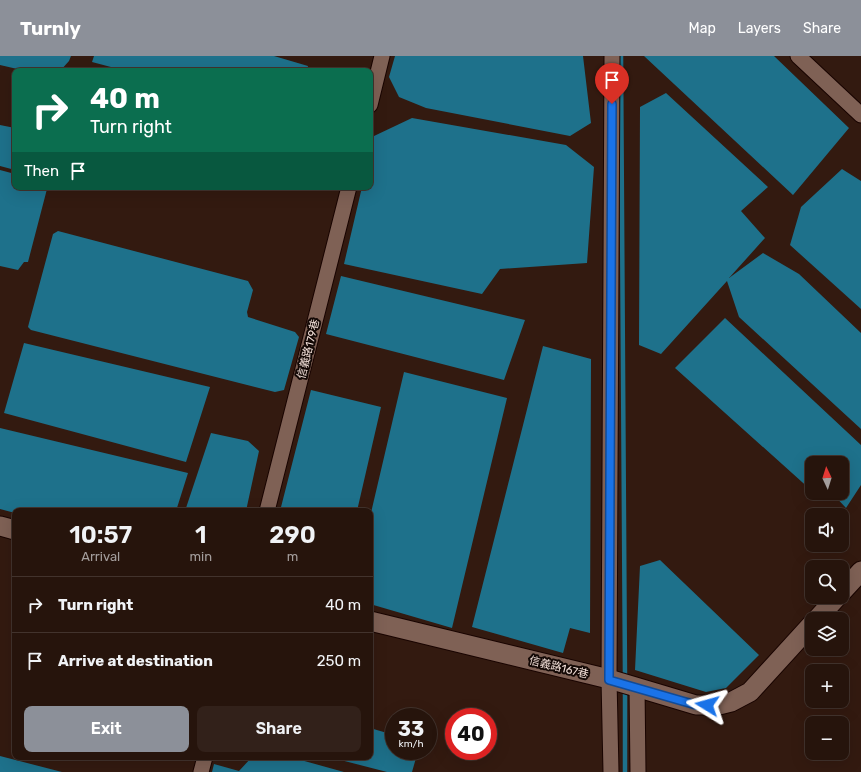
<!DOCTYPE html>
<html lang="en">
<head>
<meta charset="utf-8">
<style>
  :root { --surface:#26140c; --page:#32211a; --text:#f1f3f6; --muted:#a49e9d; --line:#42332d; --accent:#8c9099 }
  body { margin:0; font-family:Rubik,"Noto Sans TC",sans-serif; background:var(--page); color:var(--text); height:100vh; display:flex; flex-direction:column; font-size:15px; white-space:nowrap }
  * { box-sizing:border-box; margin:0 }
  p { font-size:13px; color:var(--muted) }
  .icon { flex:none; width:22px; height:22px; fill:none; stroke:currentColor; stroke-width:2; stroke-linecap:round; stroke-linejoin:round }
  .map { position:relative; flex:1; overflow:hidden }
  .panel { position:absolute; left:12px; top:452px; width:361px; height:252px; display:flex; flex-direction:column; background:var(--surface); border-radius:8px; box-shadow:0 4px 16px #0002,0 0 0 1px var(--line) }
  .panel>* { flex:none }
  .guide { position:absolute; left:12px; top:12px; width:361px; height:122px; border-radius:8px; box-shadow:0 4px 16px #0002,0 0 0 1px var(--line); background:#0b6e4f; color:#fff; overflow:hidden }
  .needle { width:26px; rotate:356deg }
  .fabs { position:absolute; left:805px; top:400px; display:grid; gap:8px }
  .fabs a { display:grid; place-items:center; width:44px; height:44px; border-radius:8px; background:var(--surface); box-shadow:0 4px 16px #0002,0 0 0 1px var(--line); font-size:20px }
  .speed { position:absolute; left:385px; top:652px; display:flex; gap:8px; font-size:20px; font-weight:700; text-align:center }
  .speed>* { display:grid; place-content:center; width:52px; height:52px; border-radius:50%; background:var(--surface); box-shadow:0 4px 16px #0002,0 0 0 1px var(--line); line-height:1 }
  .speed small { font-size:10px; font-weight:400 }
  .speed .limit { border:6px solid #d22; background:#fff; color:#111 }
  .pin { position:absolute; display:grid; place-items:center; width:34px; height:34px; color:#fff; margin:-41px -17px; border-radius:50% 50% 50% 0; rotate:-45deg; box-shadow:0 0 4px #0007 }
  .pin .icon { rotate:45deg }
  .me { position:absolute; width:44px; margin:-22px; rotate:278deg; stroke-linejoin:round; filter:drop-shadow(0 0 3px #0008) }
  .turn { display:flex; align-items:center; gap:14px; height:84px; padding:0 12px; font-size:18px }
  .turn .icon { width:52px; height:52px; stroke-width:2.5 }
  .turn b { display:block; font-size:28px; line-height:34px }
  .then { display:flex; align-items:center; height:38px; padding:0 12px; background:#0003; gap:8px; font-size:15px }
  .eta { display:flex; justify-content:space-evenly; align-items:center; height:68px; text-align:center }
  .eta b { font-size:24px; font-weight:600; line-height:28px }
  .button { display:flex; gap:8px; margin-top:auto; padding:8px 12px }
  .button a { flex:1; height:46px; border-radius:8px; background:var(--accent); color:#fff; font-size:16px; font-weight:600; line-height:46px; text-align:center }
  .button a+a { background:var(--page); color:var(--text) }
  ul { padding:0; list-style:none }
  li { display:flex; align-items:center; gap:12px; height:56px; padding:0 12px; border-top:1px solid var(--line) }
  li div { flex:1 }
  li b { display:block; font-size:15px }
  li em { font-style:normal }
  header { display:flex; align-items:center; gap:24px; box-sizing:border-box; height:56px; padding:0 20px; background:var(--accent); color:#fff }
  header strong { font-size:19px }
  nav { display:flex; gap:22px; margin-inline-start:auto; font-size:14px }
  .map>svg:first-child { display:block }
  .water { fill:#1e718b }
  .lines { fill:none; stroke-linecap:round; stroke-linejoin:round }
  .stream { stroke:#1e718b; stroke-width:4.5 }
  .minor-casing { stroke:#190400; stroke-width:17 }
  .tertiary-casing { stroke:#190400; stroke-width:21 }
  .minor { stroke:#7f6155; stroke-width:15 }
  .tertiary { stroke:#7f6155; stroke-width:19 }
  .route-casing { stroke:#114b97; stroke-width:10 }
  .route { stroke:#1a73e8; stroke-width:7 }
  .labels { text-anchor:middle; stroke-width:4; stroke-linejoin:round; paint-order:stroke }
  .street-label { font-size:11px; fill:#f3e1da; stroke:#130805 }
</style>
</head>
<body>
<header>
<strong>Turnly</strong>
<nav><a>Map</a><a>Layers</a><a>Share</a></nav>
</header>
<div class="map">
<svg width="861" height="716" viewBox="0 0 861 716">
  <rect width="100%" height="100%" fill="#331a10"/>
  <!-- water -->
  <path class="water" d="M0 0H71L69 5 60 15H26L0 9Z
    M94 0H274L308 10 307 15H126L92 6Z
    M395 0H583L591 67 570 80 426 52 399 41 389 21Z
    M644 0H774L849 72 793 139Z
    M666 37 768 131 741 155 765 182 729 222 763 197 799 218 861 277V373L739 261 727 225 661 298 639 289 640 51Z
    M412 62 566 89 594 111 587 207 500 213 482 238 344 208 362 131H370V96L374 80Z
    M0 69 15 72V114L0 110Z
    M842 113 861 125V253L790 189 801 151Z
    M0 114 15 118V131H44L47 133 28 206H24L18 214 0 210Z
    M58 175 248 225 253 234 247 256 248 261 295 276 299 281 284 334 275 336 31 274 28 271 29 267 53 178Z
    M341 220 525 264 504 324 326 278Z
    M725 262 861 389V429L846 452 832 437H842V407H812V435L675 312Z
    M24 287 210 331 186 406 4 357Z
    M543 290 591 303 590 577 570 572 563 597 472 571Z
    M404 316 507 342 452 572 370 548V461Z
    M311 334 381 351 357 455H280Z
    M0 372 188 417 176 455H15V457L0 453Z
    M211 377 248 385 259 395 246 455H185Z
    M660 504 759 599 726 632 706 636 635 614 640 510Z
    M370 672 394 679V695H418L412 716H387L329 701H370Z
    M0 700 62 716H0Z
    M252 701H290L344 716H212L214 708 239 715Z"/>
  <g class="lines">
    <!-- stream -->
    <path class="stream" d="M621 0 625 622
      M625 632V716"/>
    <defs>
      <path id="minor" d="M798 0 861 59
        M370 49 382 0
        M267 455 349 131
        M637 631 638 716
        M201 716 205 701
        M611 716 609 623 612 0"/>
      <path id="tertiary" d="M0 470 15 474
        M842 536 861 515
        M817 563 837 541
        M370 565 609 623 696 649H719L731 646 750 636 812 568"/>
    </defs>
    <!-- minor casing -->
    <use href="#minor" class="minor-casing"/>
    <!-- tertiary casing -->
    <use href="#tertiary" class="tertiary-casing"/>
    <!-- minor -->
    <use href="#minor" class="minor"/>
    <!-- tertiary -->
    <use href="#tertiary" class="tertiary"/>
  </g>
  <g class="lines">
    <defs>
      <path id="route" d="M612 48 609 624 696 649H707"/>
    </defs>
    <!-- route casing -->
    <use href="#route" class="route-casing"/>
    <!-- route -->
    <use href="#route" class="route"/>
  </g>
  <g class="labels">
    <!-- street labels -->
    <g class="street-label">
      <text transform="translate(308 293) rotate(-76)" y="4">信義路179巷</text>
      <text transform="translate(559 611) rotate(14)" y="4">信義路167巷</text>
    </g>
  </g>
</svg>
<div class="fabs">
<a><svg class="needle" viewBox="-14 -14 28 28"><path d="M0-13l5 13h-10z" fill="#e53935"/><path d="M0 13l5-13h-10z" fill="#a49e9d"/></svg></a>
<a><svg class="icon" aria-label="sound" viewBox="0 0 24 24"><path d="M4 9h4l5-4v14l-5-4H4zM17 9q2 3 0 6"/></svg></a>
<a><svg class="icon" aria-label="search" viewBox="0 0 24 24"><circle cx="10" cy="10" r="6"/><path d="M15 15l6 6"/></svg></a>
<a><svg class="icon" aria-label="layers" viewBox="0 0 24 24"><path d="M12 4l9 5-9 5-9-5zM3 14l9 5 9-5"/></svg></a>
<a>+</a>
<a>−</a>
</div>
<div class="speed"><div>33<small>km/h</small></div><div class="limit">40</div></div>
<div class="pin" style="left:612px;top:48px;background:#d93025"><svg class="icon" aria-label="arrive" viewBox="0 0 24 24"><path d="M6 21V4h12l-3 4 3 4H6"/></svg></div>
<svg class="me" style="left:707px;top:649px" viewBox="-20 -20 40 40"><path d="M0-17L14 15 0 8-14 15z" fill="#1a73e8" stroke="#fff" stroke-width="4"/></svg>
<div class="guide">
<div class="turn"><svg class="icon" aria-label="right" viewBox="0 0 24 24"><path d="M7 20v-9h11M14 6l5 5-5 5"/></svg><div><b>40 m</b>Turn right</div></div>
<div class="then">Then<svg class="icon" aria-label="arrive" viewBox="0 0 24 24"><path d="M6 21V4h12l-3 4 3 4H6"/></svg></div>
</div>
<section class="panel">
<div class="eta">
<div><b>10:57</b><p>Arrival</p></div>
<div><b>1</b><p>min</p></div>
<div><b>290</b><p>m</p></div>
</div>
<ul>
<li><svg class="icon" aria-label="right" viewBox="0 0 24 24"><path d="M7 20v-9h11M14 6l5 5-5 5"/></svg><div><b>Turn right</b></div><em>40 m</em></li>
<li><svg class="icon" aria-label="arrive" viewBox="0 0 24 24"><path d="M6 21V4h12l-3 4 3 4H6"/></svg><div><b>Arrive at destination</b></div><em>250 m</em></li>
</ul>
<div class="button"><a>Exit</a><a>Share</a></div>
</section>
</div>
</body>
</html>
